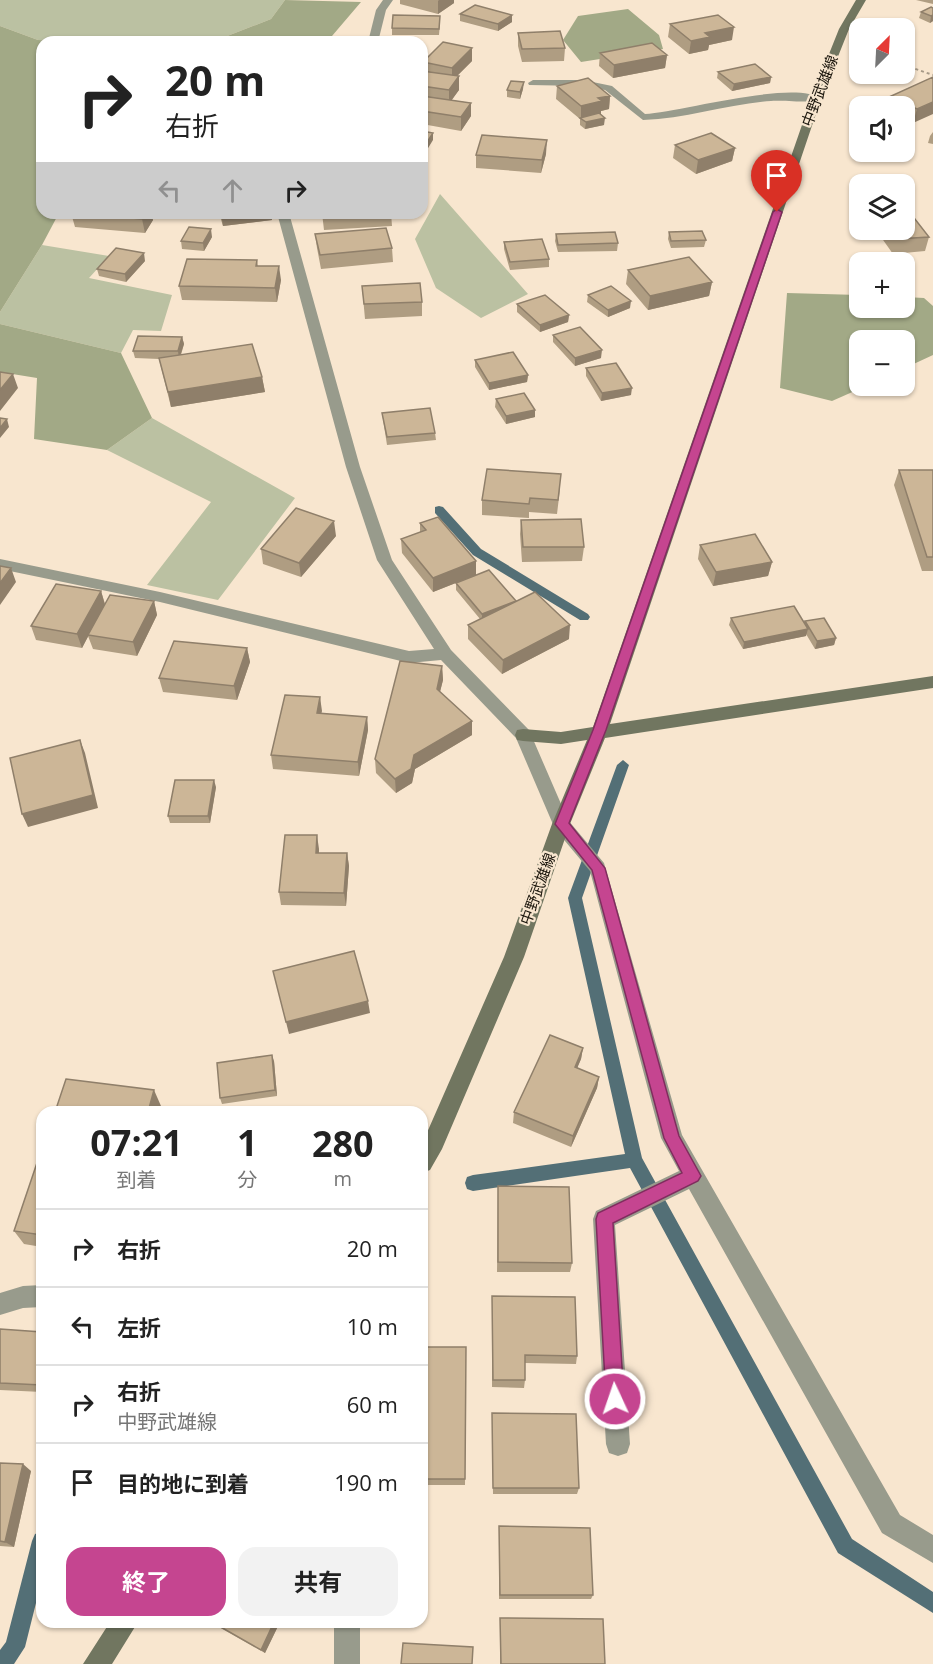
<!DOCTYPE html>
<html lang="ja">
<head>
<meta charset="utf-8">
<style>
  :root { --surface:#fff; --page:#f2f2f2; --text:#222; --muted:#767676; --line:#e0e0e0; --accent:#c54590 }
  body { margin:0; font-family:"Open Sans","Noto Sans JP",sans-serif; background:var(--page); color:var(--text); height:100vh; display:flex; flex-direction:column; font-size:22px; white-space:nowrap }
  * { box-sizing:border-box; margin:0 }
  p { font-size:20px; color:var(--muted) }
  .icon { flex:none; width:33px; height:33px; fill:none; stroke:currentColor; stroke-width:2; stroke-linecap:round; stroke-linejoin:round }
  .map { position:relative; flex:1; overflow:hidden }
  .drawer { position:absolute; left:36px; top:1106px; width:392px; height:522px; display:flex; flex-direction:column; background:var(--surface); border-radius:18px; box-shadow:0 2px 4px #0004 }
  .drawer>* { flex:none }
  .banner { position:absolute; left:36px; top:36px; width:392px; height:183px; border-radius:18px; box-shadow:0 2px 4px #0004; background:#fff; color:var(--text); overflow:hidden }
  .needle { width:39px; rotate:24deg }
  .tools { position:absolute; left:849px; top:18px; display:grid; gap:12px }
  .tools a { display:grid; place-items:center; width:66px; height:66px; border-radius:12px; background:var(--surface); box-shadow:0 2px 4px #0004; font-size:30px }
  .pin { position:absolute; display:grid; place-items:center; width:51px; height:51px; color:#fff; margin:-62px -26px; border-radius:50% 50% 50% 0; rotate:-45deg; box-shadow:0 0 6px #0007 }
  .pin .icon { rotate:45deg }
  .me { position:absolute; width:66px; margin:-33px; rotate:357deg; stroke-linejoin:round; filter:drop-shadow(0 0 4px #0008) }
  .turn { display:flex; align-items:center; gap:21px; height:126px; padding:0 30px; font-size:27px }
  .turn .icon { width:78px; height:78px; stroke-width:2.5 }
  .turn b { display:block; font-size:42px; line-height:51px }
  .lanes { display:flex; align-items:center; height:57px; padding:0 30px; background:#0003; justify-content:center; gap:30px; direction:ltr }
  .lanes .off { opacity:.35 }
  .eta { display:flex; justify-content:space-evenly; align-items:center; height:102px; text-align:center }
  .eta b { font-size:36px; font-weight:700; line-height:42px }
  .action { display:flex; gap:12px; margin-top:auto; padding:12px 30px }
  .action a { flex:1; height:69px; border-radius:18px; background:var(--accent); color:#fff; font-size:24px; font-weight:700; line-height:69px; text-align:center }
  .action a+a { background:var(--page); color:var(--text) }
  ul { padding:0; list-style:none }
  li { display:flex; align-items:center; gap:18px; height:78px; padding:0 30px; border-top:2px solid var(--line) }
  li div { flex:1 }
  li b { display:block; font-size:22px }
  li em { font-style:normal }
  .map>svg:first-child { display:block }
  .green { fill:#bbc1a2 }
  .forest { fill:#a2a986 }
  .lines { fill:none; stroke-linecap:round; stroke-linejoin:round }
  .stream { fill:#536f76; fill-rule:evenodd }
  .path { stroke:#a69987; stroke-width:2; stroke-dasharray:3 3; stroke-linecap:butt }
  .street { fill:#989b8c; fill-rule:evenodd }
  .secondary { fill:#717660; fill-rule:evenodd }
  .wall { fill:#af9d82 }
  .shaded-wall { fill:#8f7f6a }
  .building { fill:#ccb697; stroke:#8f7f6a; stroke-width:1.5 }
  .route { fill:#c54590; stroke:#802d5e; stroke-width:1.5 }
  .labels { text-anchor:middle; stroke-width:4.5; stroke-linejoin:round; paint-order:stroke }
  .street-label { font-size:15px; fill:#1a150c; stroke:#f8e6cf }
</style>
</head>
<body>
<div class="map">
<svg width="933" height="1664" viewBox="0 0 933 1664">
  <rect width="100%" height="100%" fill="#f8e6cf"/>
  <!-- green -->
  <path class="green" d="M0 0H285L271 19 212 42 38 40 0 26Z
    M440 194 528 294 481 318 436 288 415 239Z
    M42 245 109 256 89 278 172 295 161 331 133 330 121 353 0 324V312Z
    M152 418 295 498 218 600 147 585 211 502 107 450Z"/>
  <!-- forest -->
  <path class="forest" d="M285 0 361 2 332 36 329 42H212L271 19Z
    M628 9 659 35 663 49 581 62 563 40 578 16Z
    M0 26 38 40 84 42H42V213H59L42 245 0 312Z
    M787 293 859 295 860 308H904L905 297 924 298 933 306V355L905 368 904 340H860V386H866L832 401 780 388Z
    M0 324 121 353 152 418 107 450 34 439 37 378 0 372Z"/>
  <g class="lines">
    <!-- stream -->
    <path class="stream" d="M439 506 443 507 481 549 588 614 590 617 588 620H580L473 555 435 513V507Z
      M623 760 629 765 582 898 642 1158 852 1539 933 1592V1613L838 1553 630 1168 473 1191 467 1189 465 1183 467 1177 473 1175 625 1154 568 898 617 765Z
      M42 1531V1579L25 1647 14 1664H0V1650L6 1642 32 1541 35 1534Z"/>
    <!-- path -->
    <path class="path" d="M904 65 933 75"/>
    <!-- street -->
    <path class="street" d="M383 0H393L386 10 378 42H368L376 10Z
      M533 80H583L612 86 645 114C680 112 796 79 821 99 814 104 783 100 771 101 728 104 686 119 643 120L605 90 583 86 529 85 528 83Z
      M277 213H289L360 467 392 560 451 650 529 730 568 820 604 863 682 1135 900 1515 933 1535V1563L882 1533 689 1189 615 1225 630 1444 627 1453 618 1456 609 1453 606 1444 593 1219 596 1211 679 1171 661 1138 590 871 555 829 516 738 441 660 409 663 160 602 0 569V559L160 592 409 651 434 649 377 560 346 467Z
      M42 1285V1307L23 1308 0 1315V1293L23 1286Z
      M334 1622H360V1664H334Z"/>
    <!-- secondary -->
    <path class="secondary" d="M856 0H866L849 29 821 99 610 724 933 676V688L605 738 570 824 524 957 442 1149 430 1170 422 1173V1144L504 957 552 824 587 740 561 744 523 741 517 740 515 735 517 730 523 729 561 732 593 727 811 99 839 29Z
      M110 1622H138L112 1664H83Z"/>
  </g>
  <!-- wall -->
  <path class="wall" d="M400 0H454V3L438 14 400 4Z
    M916 0H933V4Z
    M933 8V21L930 23 919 18 921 12Z
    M460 14 512 15V22L498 31 460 21Z
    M440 23 439 35H392V28Z
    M670 24 732 40 709 45 708 50 689 54 668 37Z
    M518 33 565 48 564 61 522 62 518 46Z
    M472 48V61L457 76H459V90L451 100 471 103V116L461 131 422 124V71H423V62Z
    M600 53 667 55 665 68 613 78 599 66Z
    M718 72 771 77 770 83 732 91 717 78Z
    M933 77 913 123 904 119V106H886L889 97Z
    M557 86 610 96 609 109 601 111V114L604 125 585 129 580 125V119L556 99Z
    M523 89 520 99 507 97V90Z
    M933 132V144L928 143 930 136Z
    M675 145 735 148 732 161 696 174 673 158Z
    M546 154 541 173 476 168V155Z
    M71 213 153 220 145 233 75 227Z
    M219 213H271L272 220 223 226Z
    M322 213H391L392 226 324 230Z
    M876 230H904L929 237 925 251 893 254Z
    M669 232 706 240 704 247 671 248 668 239Z
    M315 234 392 248 393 262 321 269 317 248Z
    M556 234 618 243 617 251 558 252 555 241Z
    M212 237 204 251 182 249 181 241Z
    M504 242 549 259V267L510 270 504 249Z
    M257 260 258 266 281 280 277 302 182 300 179 286Z
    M145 261 126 282 99 276 97 269Z
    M628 270 712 282 709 296 648 310 626 284Z
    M362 286 422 302V316L365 319Z
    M588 295 630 308 608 317 587 302Z
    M517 304 569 315 568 322 540 332 517 312Z
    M553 335 601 358 575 366 553 342Z
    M182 337 184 344 181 355 262 377 265 392 171 407 159 359 135 358 133 351Z
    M475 360 528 375 527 382 489 390 475 367Z
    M586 368 631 395 601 401 586 376Z
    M496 399 535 417 506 424 495 407Z
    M382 413 435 433 436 440 387 445Z
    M899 470H933V571H922L894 485Z
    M560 489 557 514 529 512V518L482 515V500Z
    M521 520 584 547 582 561 522 562 520 534Z
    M420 523 476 561V575L433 592 402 553 401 539 420 532Z
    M336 536 301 577 263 564 261 549Z
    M700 545 772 562 768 576 713 586 698 559Z
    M456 583 516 601 569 639 502 674 468 639V625L480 619 456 590Z
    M101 591 105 604 154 601 157 615 137 656 93 649 88 636 82 648 36 640 31 626Z
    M731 618 805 624V621L836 638 834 645 815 649 806 634V636L743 649 729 625Z
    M247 648 250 662 237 700 163 692 159 678Z
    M442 666 443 680 440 692 472 721V735L415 769 412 783 396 793 376 773 375 759Z
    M320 697 321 714 367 717 368 730 359 776 273 769 271 755Z
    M216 787 210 823H170L168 816Z
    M319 849V853H347L349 866 346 906 281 905 279 892Z
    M583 1048 581 1059 577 1068 599 1077 597 1088 571 1147 513 1123 514 1112Z
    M274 1061 277 1096 222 1104 220 1098Z
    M42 1148V1247L24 1244 14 1231Z
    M498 1186 572 1263 570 1272H497Z
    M492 1296 577 1356 576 1364 525 1363V1380L524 1388 492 1387Z
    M0 1329 42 1332V1392L0 1390Z
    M422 1347H466L465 1485H422Z
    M492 1413 579 1488 577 1494H493Z
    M0 1463 31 1471 14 1547 0 1546Z
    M499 1526 593 1595 591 1599H499Z
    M500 1618 605 1664H500Z
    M210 1622H280L265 1653Z"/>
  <!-- shaded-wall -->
  <path class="shaded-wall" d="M439 0H454V3L438 14V1Z
    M512 15V22L498 31V24Z
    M933 15V21L930 23 931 16Z
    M734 27 732 40 709 45 708 50 689 54 691 41 705 33Z
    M472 48V61L452 81V68Z
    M667 55 665 68 613 78 614 65Z
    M459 76V90L449 104V90Z
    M771 77 770 83 732 91 734 84Z
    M524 82 523 89 520 99V92Z
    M610 96 609 109 601 111V115L581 118V106L598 98Z
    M933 102V114L913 123 917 109Z
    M471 103V116L461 131V117Z
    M605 118 604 125 585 129 586 122Z
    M433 133V140L422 158V150Z
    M547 140 546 154 541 173 542 160Z
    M735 148 732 161 696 174 698 160Z
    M143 213H152L153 220 145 233 142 219Z
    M221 213H271L272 220 223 226Z
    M211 229 212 237 204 251 203 243Z
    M144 253 145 261 126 282 125 274Z
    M279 266 281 280 277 302 275 288Z
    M712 282 709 296 648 310 650 296Z
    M631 301 630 308 608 317V310Z
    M569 315 568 322 540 332V325Z
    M182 337 184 344 179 359 178 351Z
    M602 350 601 358 575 366V358Z
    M13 374 18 388 0 411V390Z
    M528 375 527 382 489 390V383Z
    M262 377 265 392 171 407 168 392Z
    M632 388 631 395 601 401 602 393Z
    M535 410V417L506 424V416Z
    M7 419 9 427 0 438V428Z
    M334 521 336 536 301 577 299 563Z
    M476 561V575L433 592V578Z
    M772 562 768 576 713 586 716 572Z
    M11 568 16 582 0 605V583Z
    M101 591 105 605 82 648 77 634Z
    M154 601 157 615 137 656 133 642Z
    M516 601 482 622V614Z
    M570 625 569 639 502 674 503 660Z
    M808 629 806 636 743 649 744 642Z
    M836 638 834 645 815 649 817 641Z
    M247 648 250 662 237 700 234 686Z
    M442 666 443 680 437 703V689Z
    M320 697 322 711 318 727 317 713Z
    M367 717 368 730 359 776 358 762Z
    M472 721V735L415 769 412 783 396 793 395 779 414 755Z
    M80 740 85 753 98 808 28 827 22 814Z
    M214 780 216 787 210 823 208 816Z
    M317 835 319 849 318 866 316 853Z
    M347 853 349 866 346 906 344 893Z
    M368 1001 370 1013 289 1034 286 1022Z
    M583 1048 581 1059 573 1078 575 1067Z
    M272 1055 274 1061 277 1096 275 1090Z
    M599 1077 597 1088 571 1147 573 1136Z
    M154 1090 161 1106 159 1112H148Z
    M23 1464 31 1471 14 1547 5 1542Z
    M274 1622H280L265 1653 261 1650Z"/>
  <!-- building -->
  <path class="building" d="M475 5 512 15 498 24 460 14Z
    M931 7 933 8V15L931 16 921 12Z
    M393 15 440 16 439 29 392 28Z
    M718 15 734 27 705 33 710 37 691 41 670 24Z
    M560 31 565 48 522 49 518 33Z
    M443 42 472 48 452 68 423 62Z
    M652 43 667 55 614 65 600 53Z
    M755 64 771 77 734 84 718 72Z
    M422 71 459 76 449 90 422 86Z
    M933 77V102L917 109 889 97Z
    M588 78 610 96 598 98 602 101 581 106 557 86Z
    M511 81 524 82 520 92 507 90Z
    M422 96 471 103 461 117 422 111Z
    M599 113 605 118 586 122 580 118Z
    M422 131 433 133 422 150Z
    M711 133 735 148 698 160 675 145Z
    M482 135 547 140 542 160 476 155Z
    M904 205 929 237 897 239 890 230H904Z
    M74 213H146L142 219Z
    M323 213H373L323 216Z
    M189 227 211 229 203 243 181 241Z
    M386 228 392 248 320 255 315 234Z
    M702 231 706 240 671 241 669 232Z
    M615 232 618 243 558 245 556 234Z
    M542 239 549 259 510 262 504 242Z
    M116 248 144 253 125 274 97 269Z
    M689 257 712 282 650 296 628 270Z
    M187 259 257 260 256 266H279L275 288 179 286Z
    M420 283 422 302 364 304 362 286Z
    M611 286 631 301 608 310 588 295Z
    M545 295 569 315 540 325 517 304Z
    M580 327 602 350 575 358 553 335Z
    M138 336 182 337 178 351H133Z
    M252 344 262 377 168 392 159 358Z
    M513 352 528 375 489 383 475 360Z
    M616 363 632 388 602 393 586 368Z
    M0 372 13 374 0 390Z
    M524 393 535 410 506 416 496 399Z
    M430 408 435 433 387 437 382 413Z
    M0 418 7 419 0 428Z
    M487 469 561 474 558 500 530 498 529 504 482 500Z
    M899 470H933V557H927Z
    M296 508 334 521 299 563 261 549Z
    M438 517 476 561 433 578 401 539 426 530 420 523Z
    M581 519 584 547H523L521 520Z
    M755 534 772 562 716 572 700 545Z
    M0 566 11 568 0 583Z
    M489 570 516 601 482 614 456 583Z
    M56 584 101 591 77 634 31 626Z
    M535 592 570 625 503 660 468 625Z
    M110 595 154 601 133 642 88 635Z
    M794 606 808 629 744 642 731 618Z
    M824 618 836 638 817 641 805 621Z
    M174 641 247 648 234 686 159 678Z
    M400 661 442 666 437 689 472 721 414 755 411 769 395 779 375 759Z
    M285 695 320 697 317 713 367 717 358 762 271 755Z
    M80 740 93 795 22 814 10 758Z
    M175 780H214L208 816H168Z
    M285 835H317L316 853H347L344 893 279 892Z
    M354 951 368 1001 286 1022 273 971Z
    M550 1035 583 1048 575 1067 599 1077 573 1136 514 1112Z
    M272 1055 275 1090 220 1098 217 1063Z
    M66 1079 154 1090 148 1112H55Z
    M42 1148V1235L14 1231Z
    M498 1186 569 1187 572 1263 498 1262Z
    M492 1296 575 1297 577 1356 525 1355V1380H493Z
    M0 1329 42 1332V1385L0 1383Z
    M422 1347H466L465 1479H422Z
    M492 1413 576 1414 579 1488H493Z
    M0 1463 23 1464 5 1542 0 1541Z
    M499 1526 590 1528 593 1595H500Z
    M500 1618 603 1619 605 1664H501Z
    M212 1622H274L261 1650Z
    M403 1643 473 1647 472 1664H401Z"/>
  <!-- route -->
  <path class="route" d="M777 209 782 212 606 730 569 823 605 868 679 1136 701 1176 698 1181 613 1223 624 1399 621 1405 615 1408 609 1405 606 1399 596 1219 598 1213 682 1173 664 1138 592 870 555 824 593 730 773 212Z"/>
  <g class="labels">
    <!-- street labels -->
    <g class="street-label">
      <text transform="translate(820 91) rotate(-69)" y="5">中野武雄線</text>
      <text transform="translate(538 889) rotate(-70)" y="5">中野武雄線</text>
    </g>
  </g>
</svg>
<div class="tools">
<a><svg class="needle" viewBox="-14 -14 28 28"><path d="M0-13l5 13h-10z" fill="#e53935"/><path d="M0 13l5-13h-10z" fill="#767676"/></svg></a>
<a><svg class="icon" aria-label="sound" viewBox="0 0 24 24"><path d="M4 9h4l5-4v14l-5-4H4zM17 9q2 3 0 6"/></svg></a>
<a><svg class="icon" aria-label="layers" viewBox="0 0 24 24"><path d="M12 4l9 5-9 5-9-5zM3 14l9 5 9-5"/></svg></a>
<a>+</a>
<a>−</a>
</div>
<div class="pin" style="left:777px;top:212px;background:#d93025"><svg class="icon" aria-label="arrive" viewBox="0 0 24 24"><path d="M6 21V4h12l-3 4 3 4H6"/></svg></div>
<svg class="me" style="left:615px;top:1399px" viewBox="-20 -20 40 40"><circle r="17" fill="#c54590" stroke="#fff" stroke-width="3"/><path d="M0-11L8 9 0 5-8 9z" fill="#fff"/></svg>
<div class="banner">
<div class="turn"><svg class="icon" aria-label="right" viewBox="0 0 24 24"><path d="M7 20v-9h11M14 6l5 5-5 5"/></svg><div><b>20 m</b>右折</div></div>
<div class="lanes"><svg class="icon off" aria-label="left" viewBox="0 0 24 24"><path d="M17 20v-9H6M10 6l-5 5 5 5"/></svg><svg class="icon off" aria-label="ahead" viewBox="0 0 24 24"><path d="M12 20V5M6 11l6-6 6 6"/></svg><svg class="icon" aria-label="right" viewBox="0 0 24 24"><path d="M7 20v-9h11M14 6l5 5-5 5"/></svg></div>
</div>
<section class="drawer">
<div class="eta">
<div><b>07:21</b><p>到着</p></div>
<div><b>1</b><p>分</p></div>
<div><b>280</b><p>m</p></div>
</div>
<ul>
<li><svg class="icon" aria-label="right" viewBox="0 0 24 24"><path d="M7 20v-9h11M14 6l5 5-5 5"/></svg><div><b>右折</b></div><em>20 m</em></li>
<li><svg class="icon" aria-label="left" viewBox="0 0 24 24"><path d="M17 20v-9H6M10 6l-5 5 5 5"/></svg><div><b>左折</b></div><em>10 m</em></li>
<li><svg class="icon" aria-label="right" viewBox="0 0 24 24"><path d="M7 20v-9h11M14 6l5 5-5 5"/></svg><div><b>右折</b><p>中野武雄線</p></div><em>60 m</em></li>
<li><svg class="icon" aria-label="arrive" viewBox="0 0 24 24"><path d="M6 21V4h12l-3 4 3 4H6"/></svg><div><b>目的地に到着</b></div><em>190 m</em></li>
</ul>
<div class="action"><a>終了</a><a>共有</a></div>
</section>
</div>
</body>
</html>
